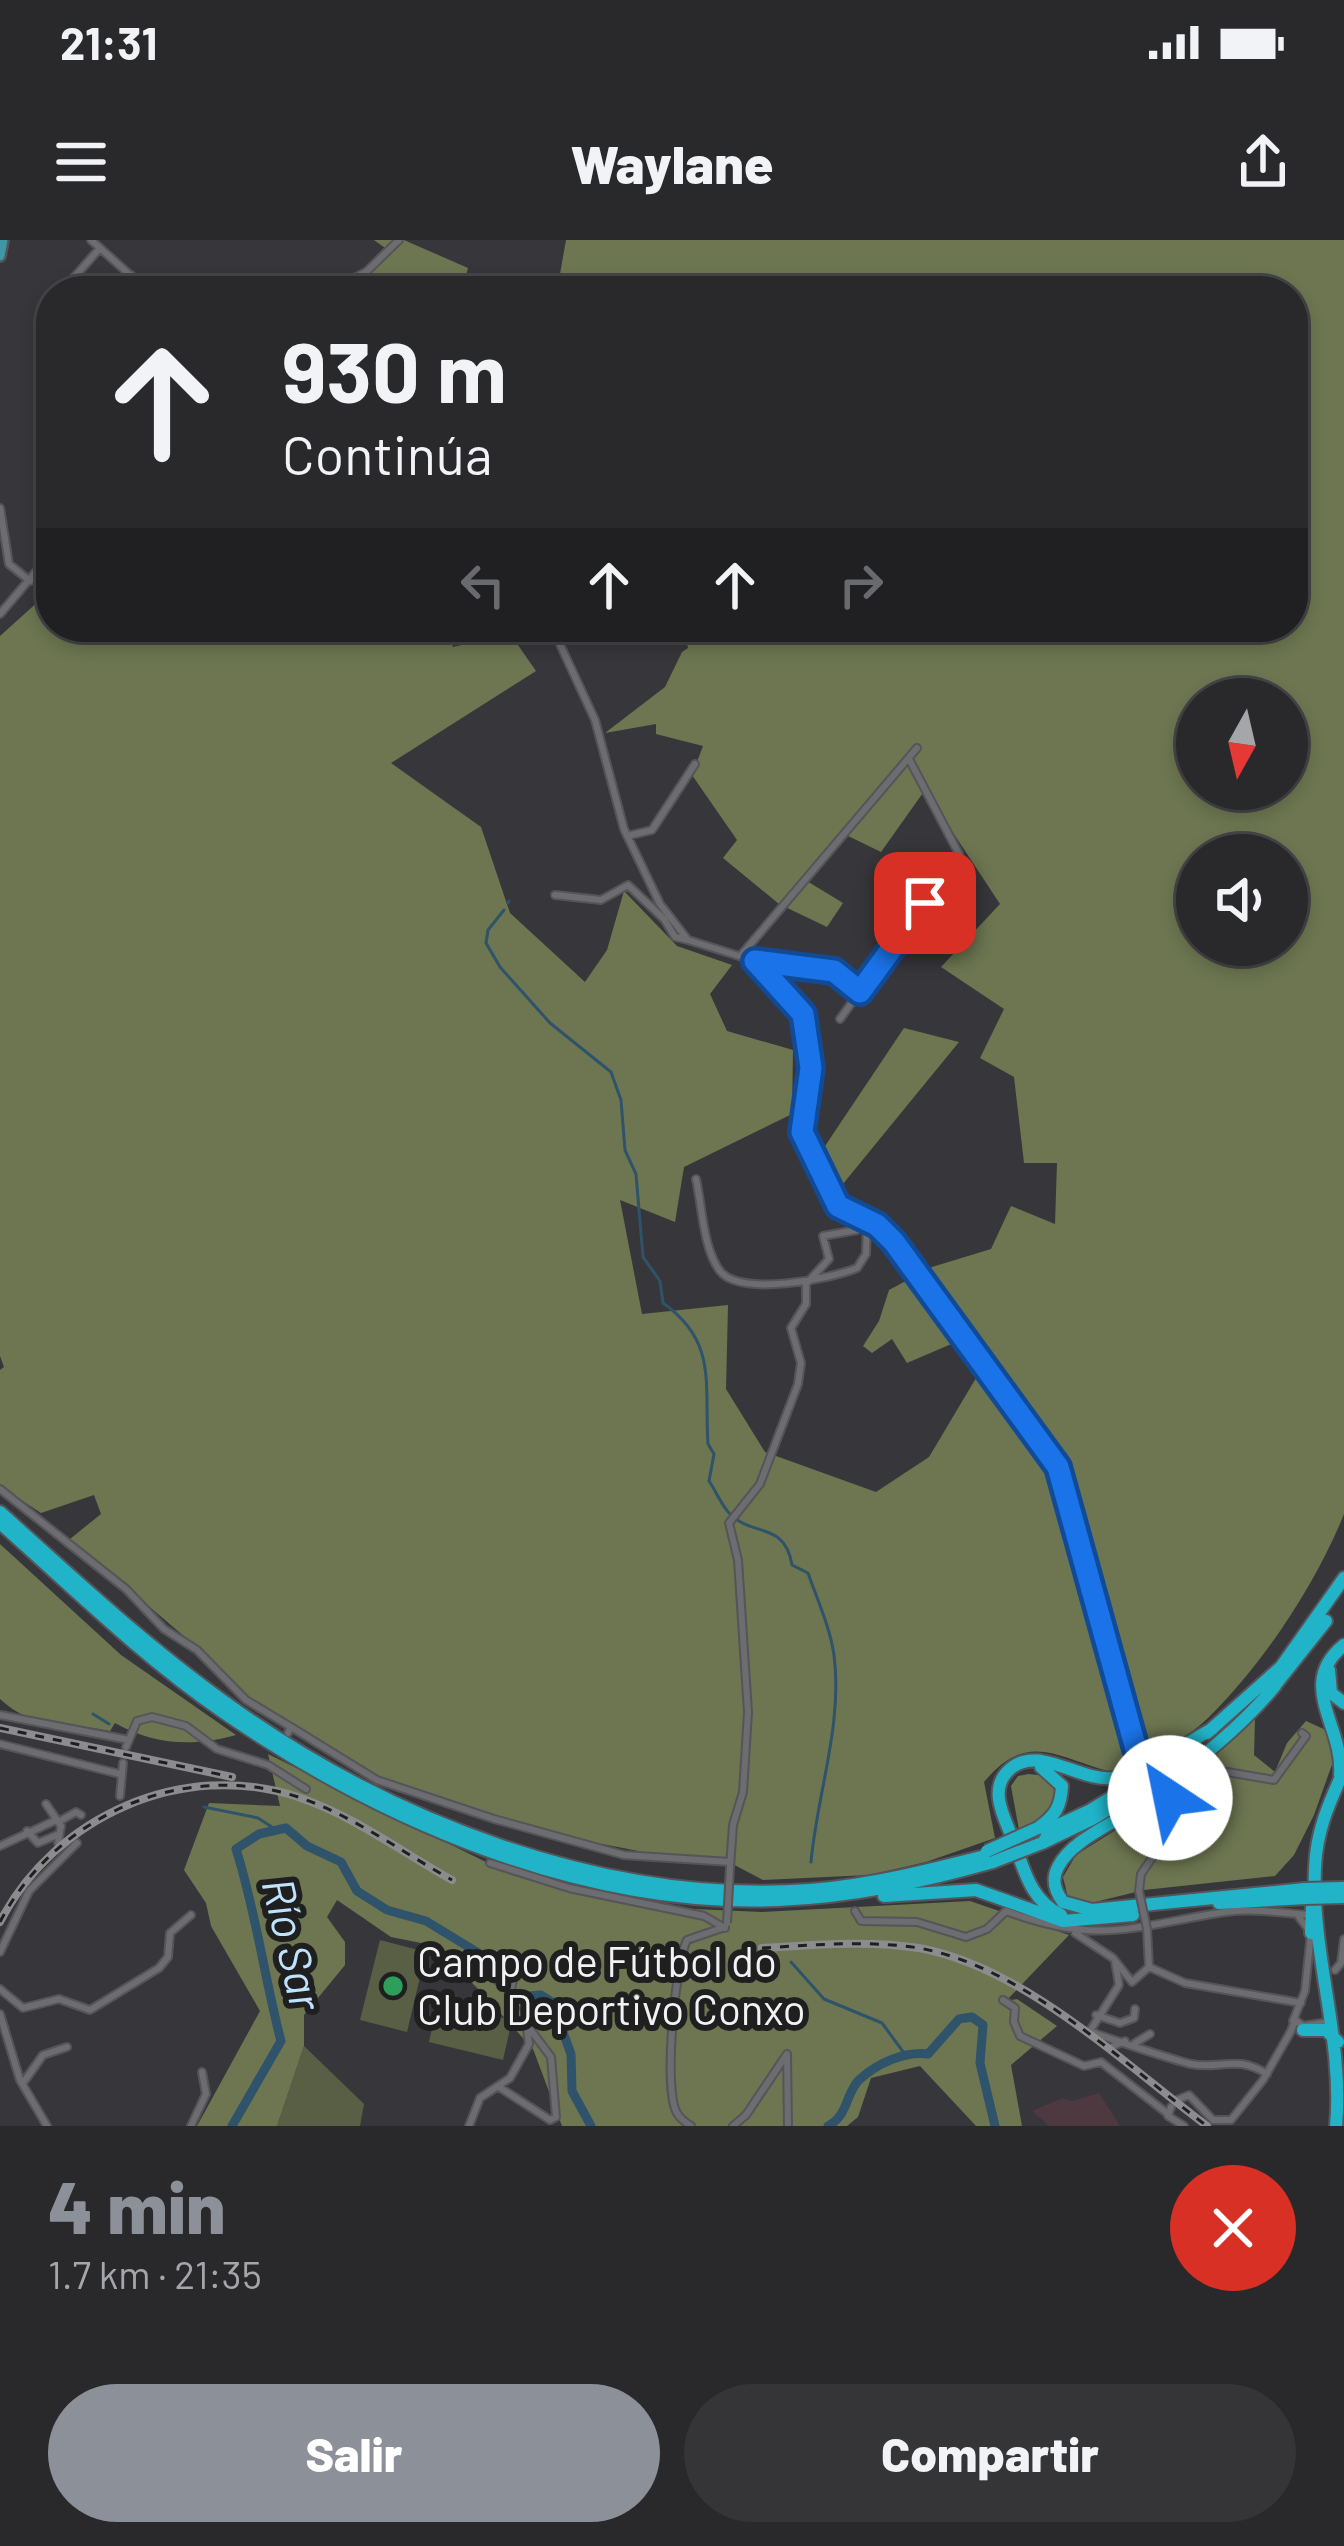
<!DOCTYPE html>
<html lang="es">
<head>
<meta charset="utf-8">
<style>
  :root { --surface:#29292c; --page:#353538; --text:#f1f3f6; --muted:#a5a6a9; --line:#454548; --accent:#8c9099 }
  body { margin:0; font-family:Barlow,sans-serif; background:var(--page); color:var(--text); height:100vh; display:flex; flex-direction:column; font-size:45px; white-space:nowrap }
  * { box-sizing:border-box; margin:0 }
  p { font-size:39px; color:var(--muted) }
  .icon { flex:none; width:66px; height:66px; fill:none; stroke:currentColor; stroke-width:2; stroke-linecap:round; stroke-linejoin:round }
  .map { position:relative; height:1886px; overflow:hidden }
  .side { display:flex; flex-direction:column; background:var(--surface); flex:1 }
  .side>* { flex:none }
  .guide { position:absolute; left:36px; top:36px; width:1272px; height:366px; border-radius:48px; box-shadow:0 6px 18px #0003,0 0 0 3px var(--line); background:#29292c; color:var(--text); overflow:hidden }
  .needle { width:78px; rotate:188deg }
  .tools { position:absolute; left:1176px; top:438px; display:grid; gap:24px }
  .tools a { display:grid; place-items:center; width:132px; height:132px; border-radius:50%; background:var(--surface); box-shadow:0 6px 18px #0003,0 0 0 3px var(--line); font-size:60px }
  .pin { position:absolute; display:grid; place-items:center; width:102px; height:102px; color:#fff; margin:-51px; border-radius:24px; box-shadow:0 6px 18px #0006 }
  .me { position:absolute; width:132px; margin:-66px; rotate:326deg; stroke-linejoin:round; filter:drop-shadow(0 0 9px #0008) }
  .turn { display:flex; align-items:center; gap:42px; height:252px; padding:0 48px; font-size:54px }
  .turn .icon { width:156px; height:156px; stroke-width:2.5 }
  .turn b { display:block; font-size:84px; line-height:102px }
  .lanes { display:flex; align-items:center; height:114px; padding:0 48px; background:#0003; justify-content:center; gap:60px; direction:ltr }
  .lanes .off { opacity:.35 }
  .round { display:grid; place-items:center; flex:none; width:126px; height:126px; border-radius:63px; background:var(--page) }
  .overview { display:flex; align-items:center; justify-content:space-between; height:204px; padding:0 48px }
  h1 { font-size:72px; font-weight:800; line-height:90px; color:var(--accent) }
  .cta { display:flex; gap:24px; margin-top:auto; padding:24px 48px }
  .cta a { flex:1; height:138px; border-radius:72px; background:var(--accent); color:#fff; font-size:48px; font-weight:800; line-height:138px; text-align:center }
  .cta a+a { background:var(--page); color:var(--text) }
  .status { display:flex; justify-content:space-between; align-items:center; height:84px; padding:0 60px; background:var(--surface); direction:ltr }
  .status svg { height:33px; fill:currentColor }
  header { display:flex; justify-content:space-between; align-items:center; height:156px; padding:0 48px; background:var(--surface); font-size:54px; font-weight:800 }
  .map>svg:first-child { display:block }
  .education { fill:#4d393f }
  .green { fill:#585f45 }
  .forest { fill:#6d7651; fill-rule:evenodd }
  .lines { fill:none; stroke-linecap:round; stroke-linejoin:round }
  .stream { stroke:#2f536a; stroke-width:3 }
  .river { stroke:#2f536a; stroke-width:9 }
  .minor-casing { stroke:#555559; stroke-width:10 }
  .major-casing { stroke:#555559; stroke-width:14 }
  .highway-casing { stroke:#555559; stroke-width:16 }
  .minor { stroke:#6c6c71; stroke-width:6 }
  .major { stroke:#3f97a6; stroke-width:9 }
  .highway { stroke:#21b4c9; stroke-width:12 }
  .rail-casing { stroke:#8c8c8f; stroke-width:8 }
  .rail { stroke:#1f1f20; stroke-width:3; stroke-dasharray:9; stroke-linecap:butt }
  .minor-bridge-casing { stroke:#555559; stroke-width:10; stroke-linecap:butt }
  .highway-bridge-casing { stroke:#555559; stroke-width:16; stroke-linecap:butt }
  .minor-bridge { stroke:#6c6c71; stroke-width:6 }
  .highway-bridge { stroke:#21b4c9; stroke-width:12 }
  .route-casing { stroke:#114b97; stroke-width:30 }
  .route { stroke:#1a73e8; stroke-width:21 }
  .leisure-dot { fill:#2e9e5b; stroke:#1f1f20; stroke-width:4.5 }
  .labels { text-anchor:middle; stroke-width:12; stroke-linejoin:round; paint-order:stroke }
  .poi-label { font-size:42px; fill:#f2f2f5; stroke:#1f1f20; text-anchor:start }
  .water-label { font-size:45px; font-style:italic; fill:#bfe3fd; stroke:#1f1f20 }
</style>
</head>
<body>
<div class="status"><b>21:31</b><svg viewBox="0 0 49 12"><path d="M0 12V9h3v3zM5 12V6h3v6zM10 12V3h3v9zM15 12V0h3v12zM26 1h20v11H26zM47 4h2v5h-2z"/></svg></div>
<header><svg class="icon" aria-label="menu" viewBox="0 0 24 24"><path d="M4 6h16M4 12h16M4 18h16"/></svg>Waylane<svg class="icon" aria-label="share" viewBox="0 0 24 24"><path d="M12 15V3M7 8l5-5 5 5M5 13v7h14v-7"/></svg></header>
<div class="map">
<svg width="1344" height="1886" viewBox="0 0 1344 1886">
  <rect width="100%" height="100%" fill="#37373b"/>
  <!-- education -->
  <path class="education" d="M1099 1853 1120 1886H1049L1032 1871 1063 1858 1072 1861Z"/>
  <!-- green -->
  <path class="green" d="M380 1700 426 1712 407 1792 360 1780Z
    M438 1762 512 1780 503 1820 429 1802Z
    M304 1806 364 1864 360 1886H277Z"/>
  <!-- forest -->
  <path class="forest" d="M374 0H404L468 28 462 51H330L355 38 388 10Z
    M566 0H1344V1274C1315 1346 1264 1422 1209 1477 1183 1503 1145 1518 1112 1532 1057 1518 1028 1489 984 1542L995 1598 926 1622 869 1635 763 1640 725 1620 664 1616 561 1596 489 1576 388 1542 258 1466 192 1403 70 1299 101 1274 94 1255 41 1273 0 1246V1130L4 1127 0 1116V396L51 350V387H463L452 407 511 395 536 431 391 523 481 587 510 673 585 742 607 710 624 651 677 706 732 725 710 754 727 791 793 810 792 874 684 927 675 982 620 960 642 1074 728 1065 726 1149 765 1212 876 1252 929 1217 985 1123 956 1102 907 1123 892 1099 872 1113 863 1106 879 1081 889 1050 932 1027 991 1009 1011 966 1055 984 1057 923H1024L1014 837 980 818 1004 769 941 727 1000 664 925 550 881 612 846 595 802 638 843 663 827 687 779 664 723 618 737 600 692 535 703 506 656 494V484L605 493 665 447 682 412 688 408 684 387H1293V51H557ZM1197 459H1287V549H1197ZM1197 615H1287V705H1197Z
    M904 788 959 802 838 950 819 915Z
    M0 1304 121 1415 236 1495C192 1507 155 1505 115 1483L110 1491C68 1482 33 1490 0 1459Z
    M1255 1478 1254 1515 1275 1532 1287 1503 1306 1481 1328 1491 1334 1519 1314 1575 1294 1615 1275 1636 1144 1650 1091 1663 1068 1658 1063 1637 1076 1615 1160 1562 1170 1568 1183 1567 1173 1551Z
    M268 1514 512 1635 646 1667 762 1672 970 1661 1069 1695 1006 1761 1017 1759 1057 1786 1011 1825 1022 1886H976L920 1826 871 1838 858 1877 847 1886H562L533 1809 479 1750 436 1706 391 1697 337 1660 327 1677 345 1702V1725L304 1775V1806L277 1886H197L260 1771 211 1686 206 1663 184 1630 209 1563 280 1566Z
    M1029 1534 1046 1536 1057 1550C1056 1573 1039 1583 1019 1590L1011 1546 1018 1536Z"/>
  <g class="lines">
    <!-- stream -->
    <path class="stream" d="M508 663 509 661
      M504 670 488 690 486 703 500 727 550 783 611 832 621 860 625 910 636 934 643 1017 660 1041 663 1063C718 1102 704 1144 708 1204L714 1214 709 1241C716 1251 721 1265 730 1274 752 1297 785 1281 792 1325L808 1333C817 1359 830 1387 834 1415 843 1485 817 1554 811 1622
      M93 1474 109 1484
      M204 1567 258 1578 275 1589
      M791 1722 824 1759 882 1783 904 1813"/>
    <!-- river -->
    <path class="river" d="M232 1886 281 1801C264 1736 256 1672 236 1609L259 1594 286 1588 307 1606 341 1622 357 1651 387 1670 426 1681 490 1720 494 1738 516 1757 541 1755 552 1762 571 1814 572 1851 591 1886
      M828 1886C849 1875 845 1854 859 1840 877 1823 905 1811 928 1814L959 1779 972 1777 983 1785 980 1823 995 1886"/>
    <defs>
      <path id="minor" d="M91 0 148 51
        M355 38 380 51
        M62 51 100 8
        M117 51 131 35
        M330 51 366 32 399 0
        M40 86 51 64
        M42 240 51 302
        M0 268 9 324 30 341
        M0 374 51 314
        M552 387 595 480 624 589 660 664 688 700 755 721 799 764 811 828 803 896 838 966 877 985 894 1002 1058 1227 1136 1509
        M627 596 652 590 695 524
        M555 655 601 660 628 645 664 679 675 697 688 700
        M742 714 917 508
        M757 721 834 731 861 751
        M840 779 959 614 909 519
        M696 939C702 965 703 1009 720 1031 740 1057 830 1039 857 1028L866 1014 867 982
        M0 1249 126 1349 164 1389 197 1410 246 1460 291 1487
        M0 1475 129 1500
        M288 1493 291 1487 377 1540 494 1579 624 1615 730 1622
        M0 1504 120 1534
        M126 1507 137 1481 152 1477 186 1486 217 1509 268 1525 306 1549
        M120 1556 123 1523
        M46 1564 61 1586 58 1603
        M1174 1564 1221 1531 1274 1540 1306 1496 1302 1493
        M58 1582 76 1572 81 1575
        M27 1591 38 1603 57 1595
        M0 1606 54 1581
        M490 1623 569 1648 704 1676 725 1688
        M730 1627 733 1585 743 1552 748 1472 738 1320 729 1283 760 1244 798 1144 801 1123 791 1088 806 1064V1044L829 1019 823 996 857 990 863 980
        M1139 1651 1141 1634 1175 1584 1172 1561
        M855 1671 861 1681 917 1682 966 1697 987 1689 1006 1671C1099 1706 1133 1686 1225 1672 1254 1668 1281 1673 1309 1675
        M1147 1689 1149 1727
        M1075 1693 1113 1718 1132 1742 1149 1727
        M0 1712 29 1651 77 1603
        M1115 1721 1119 1745 1090 1791C1097 1795 1177 1821 1191 1824 1221 1830 1235 1814 1267 1834
        M1149 1727 1185 1743 1301 1763
        M1335 1730 1341 1723 1344 1699
        M0 1749 23 1768 59 1759 90 1770 159 1728 168 1717 170 1693 191 1675
        M1003 1760 1015 1768 1014 1782 1020 1796 1084 1826 1101 1822 1168 1874
        M0 1774 20 1840 47 1886
        M1096 1775 1120 1783 1134 1778 1135 1769
        M1293 1781 1305 1751 1311 1693 1299 1677
        M1291 1791 1295 1780 1303 1786 1329 1782
        M1135 1803 1150 1794
        M1113 1806 1125 1801
        M787 1814 788 1886
        M23 1843 43 1815 67 1807
        M499 1847 550 1880 556 1877 551 1817 521 1777
        M1177 1860 1189 1855 1213 1880H1231L1263 1840 1291 1791
        M1171 1867 1168 1876 1184 1886
        M191 1886 206 1854 202 1832
        M469 1886 480 1858 510 1838 529 1804 527 1789 509 1758 513 1740
        M691 1886C685 1882 681 1880 677 1873 663 1849 675 1725 687 1700L725 1687
        M733 1886 746 1875 787 1814"/>
      <path id="major" d="M0 16 3 0"/>
      <path id="highway" d="M0 1272C72 1337 143 1403 222 1460 386 1580 605 1665 810 1650 871 1645 930 1630 989 1615
        M0 1283C73 1348 143 1417 223 1472 381 1581 582 1668 778 1660 852 1657 922 1642 993 1622
        M1329 1430 1331 1453 1344 1463
        M1275 1446C1237 1492 1188 1528 1140 1565 1116 1583 1072 1599 1058 1627 1051 1640 1055 1651 1063 1662L1092 1670 1305 1649
        M1272 1449 1326 1381
        M1207 1493 1281 1427 1344 1338
        M1340 1535C1344 1485 1295 1445 1344 1405
        M1038 1588C1055 1576 1061 1567 1062 1546L1041 1527
        M1039 1594 1089 1571 1177 1517
        M1042 1603 1092 1579 1167 1534
        M884 1656 976 1650 1063 1681 1133 1675
        M1219 1663 1305 1658
        M1061 1675C1030 1660 1024 1629 1013 1600 1005 1578 988 1551 1008 1531 1036 1502 1079 1542 1113 1538 1147 1534 1182 1505 1212 1489
        M1311 1693 1312 1668
        M1303 1790H1326L1338 1802
        M1336 1886C1344 1800 1311 1714 1315 1628 1316 1592 1329 1563 1344 1530"/>
    </defs>
    <!-- minor casing -->
    <use href="#minor" class="minor-casing"/>
    <!-- major casing -->
    <use href="#major" class="major-casing"/>
    <!-- highway casing -->
    <use href="#highway" class="highway-casing"/>
    <!-- minor -->
    <use href="#minor" class="minor"/>
    <!-- major -->
    <use href="#major" class="major"/>
    <!-- highway -->
    <use href="#highway" class="highway"/>
    <defs>
      <path id="rail" d="M0 1488 232 1537
        M0 1682C55 1576 183 1519 298 1557 352 1575 402 1612 452 1640
        M762 1708C814 1705 867 1700 919 1708 1024 1727 1123 1823 1207 1886"/>
    </defs>
    <!-- rail casing -->
    <use href="#rail" class="rail-casing"/>
    <!-- rail -->
    <use href="#rail" class="rail"/>
    <defs>
      <path id="minor-bridge" d="M1136 1509 1170 1558
        M1139 1651 1147 1689
        M727 1683 730 1627"/>
      <path id="highway-bridge" d="M987 1611 1038 1588
        M993 1622 1042 1603
        M1305 1649 1344 1648
        M1305 1658 1344 1657"/>
    </defs>
    <!-- minor-bridge casing -->
    <use href="#minor-bridge" class="minor-bridge-casing"/>
    <!-- highway-bridge casing -->
    <use href="#highway-bridge" class="highway-bridge-casing"/>
    <!-- minor-bridge -->
    <use href="#minor-bridge" class="minor-bridge"/>
    <!-- highway-bridge -->
    <use href="#highway-bridge" class="highway-bridge"/>
  </g>
  <g class="lines">
    <defs>
      <path id="route" d="M925 663 860 752 834 731 755 721 803 774 811 828 802 892 838 966 877 985 894 1002 1058 1227 1136 1509 1170 1558"/>
    </defs>
    <!-- route casing -->
    <use href="#route" class="route-casing"/>
    <!-- route -->
    <use href="#route" class="route"/>
  </g>
  <!-- markers -->
  <circle class="leisure-dot" cx="393" cy="1746" r="12"/>
  <g class="labels">
    <!-- poi labels -->
    <g class="poi-label">
      <text x="417" y="1737">Campo de Fútbol do<tspan x="417" dy="48">Club Deportivo Conxo</tspan></text>
    </g>
    <!-- water labels -->
    <g class="water-label">
      <text transform="translate(292 1704) rotate(77)" y="16">Río Sar</text>
    </g>
  </g>
</svg>
<div class="tools">
<a><svg class="needle" viewBox="-14 -14 28 28"><path d="M0-13l5 13h-10z" fill="#e53935"/><path d="M0 13l5-13h-10z" fill="#a5a6a9"/></svg></a>
<a><svg class="icon" aria-label="sound" viewBox="0 0 24 24"><path d="M4 9h4l5-4v14l-5-4H4zM17 9q2 3 0 6"/></svg></a>
</div>
<div class="pin" style="left:925px;top:663px;background:#d93025"><svg class="icon" aria-label="arrive" viewBox="0 0 24 24"><path d="M6 21V4h12l-3 4 3 4H6"/></svg></div>
<svg class="me" style="left:1170px;top:1558px" viewBox="-20 -20 40 40"><circle r="19" fill="#fff"/><path d="M0-13L10 11 0 6-10 11z" fill="#1a73e8"/></svg>
<div class="guide">
<div class="turn"><svg class="icon" aria-label="ahead" viewBox="0 0 24 24"><path d="M12 20V5M6 11l6-6 6 6"/></svg><div><b>930 m</b>Continúa</div></div>
<div class="lanes"><svg class="icon off" aria-label="left" viewBox="0 0 24 24"><path d="M17 20v-9H6M10 6l-5 5 5 5"/></svg><svg class="icon" aria-label="ahead" viewBox="0 0 24 24"><path d="M12 20V5M6 11l6-6 6 6"/></svg><svg class="icon" aria-label="ahead" viewBox="0 0 24 24"><path d="M12 20V5M6 11l6-6 6 6"/></svg><svg class="icon off" aria-label="right" viewBox="0 0 24 24"><path d="M7 20v-9h11M14 6l5 5-5 5"/></svg></div>
</div>
</div>
<section class="side">
<div class="overview"><div><h1>4 min</h1><p>1.7 km · 21:35</p></div><a class="round" style="background:#d93025;color:#fff"><svg class="icon" aria-label="close" viewBox="0 0 24 24"><path d="M6 6l12 12M18 6L6 18"/></svg></a></div>
<div class="cta"><a>Salir</a><a>Compartir</a></div>
</section>
</body>
</html>
